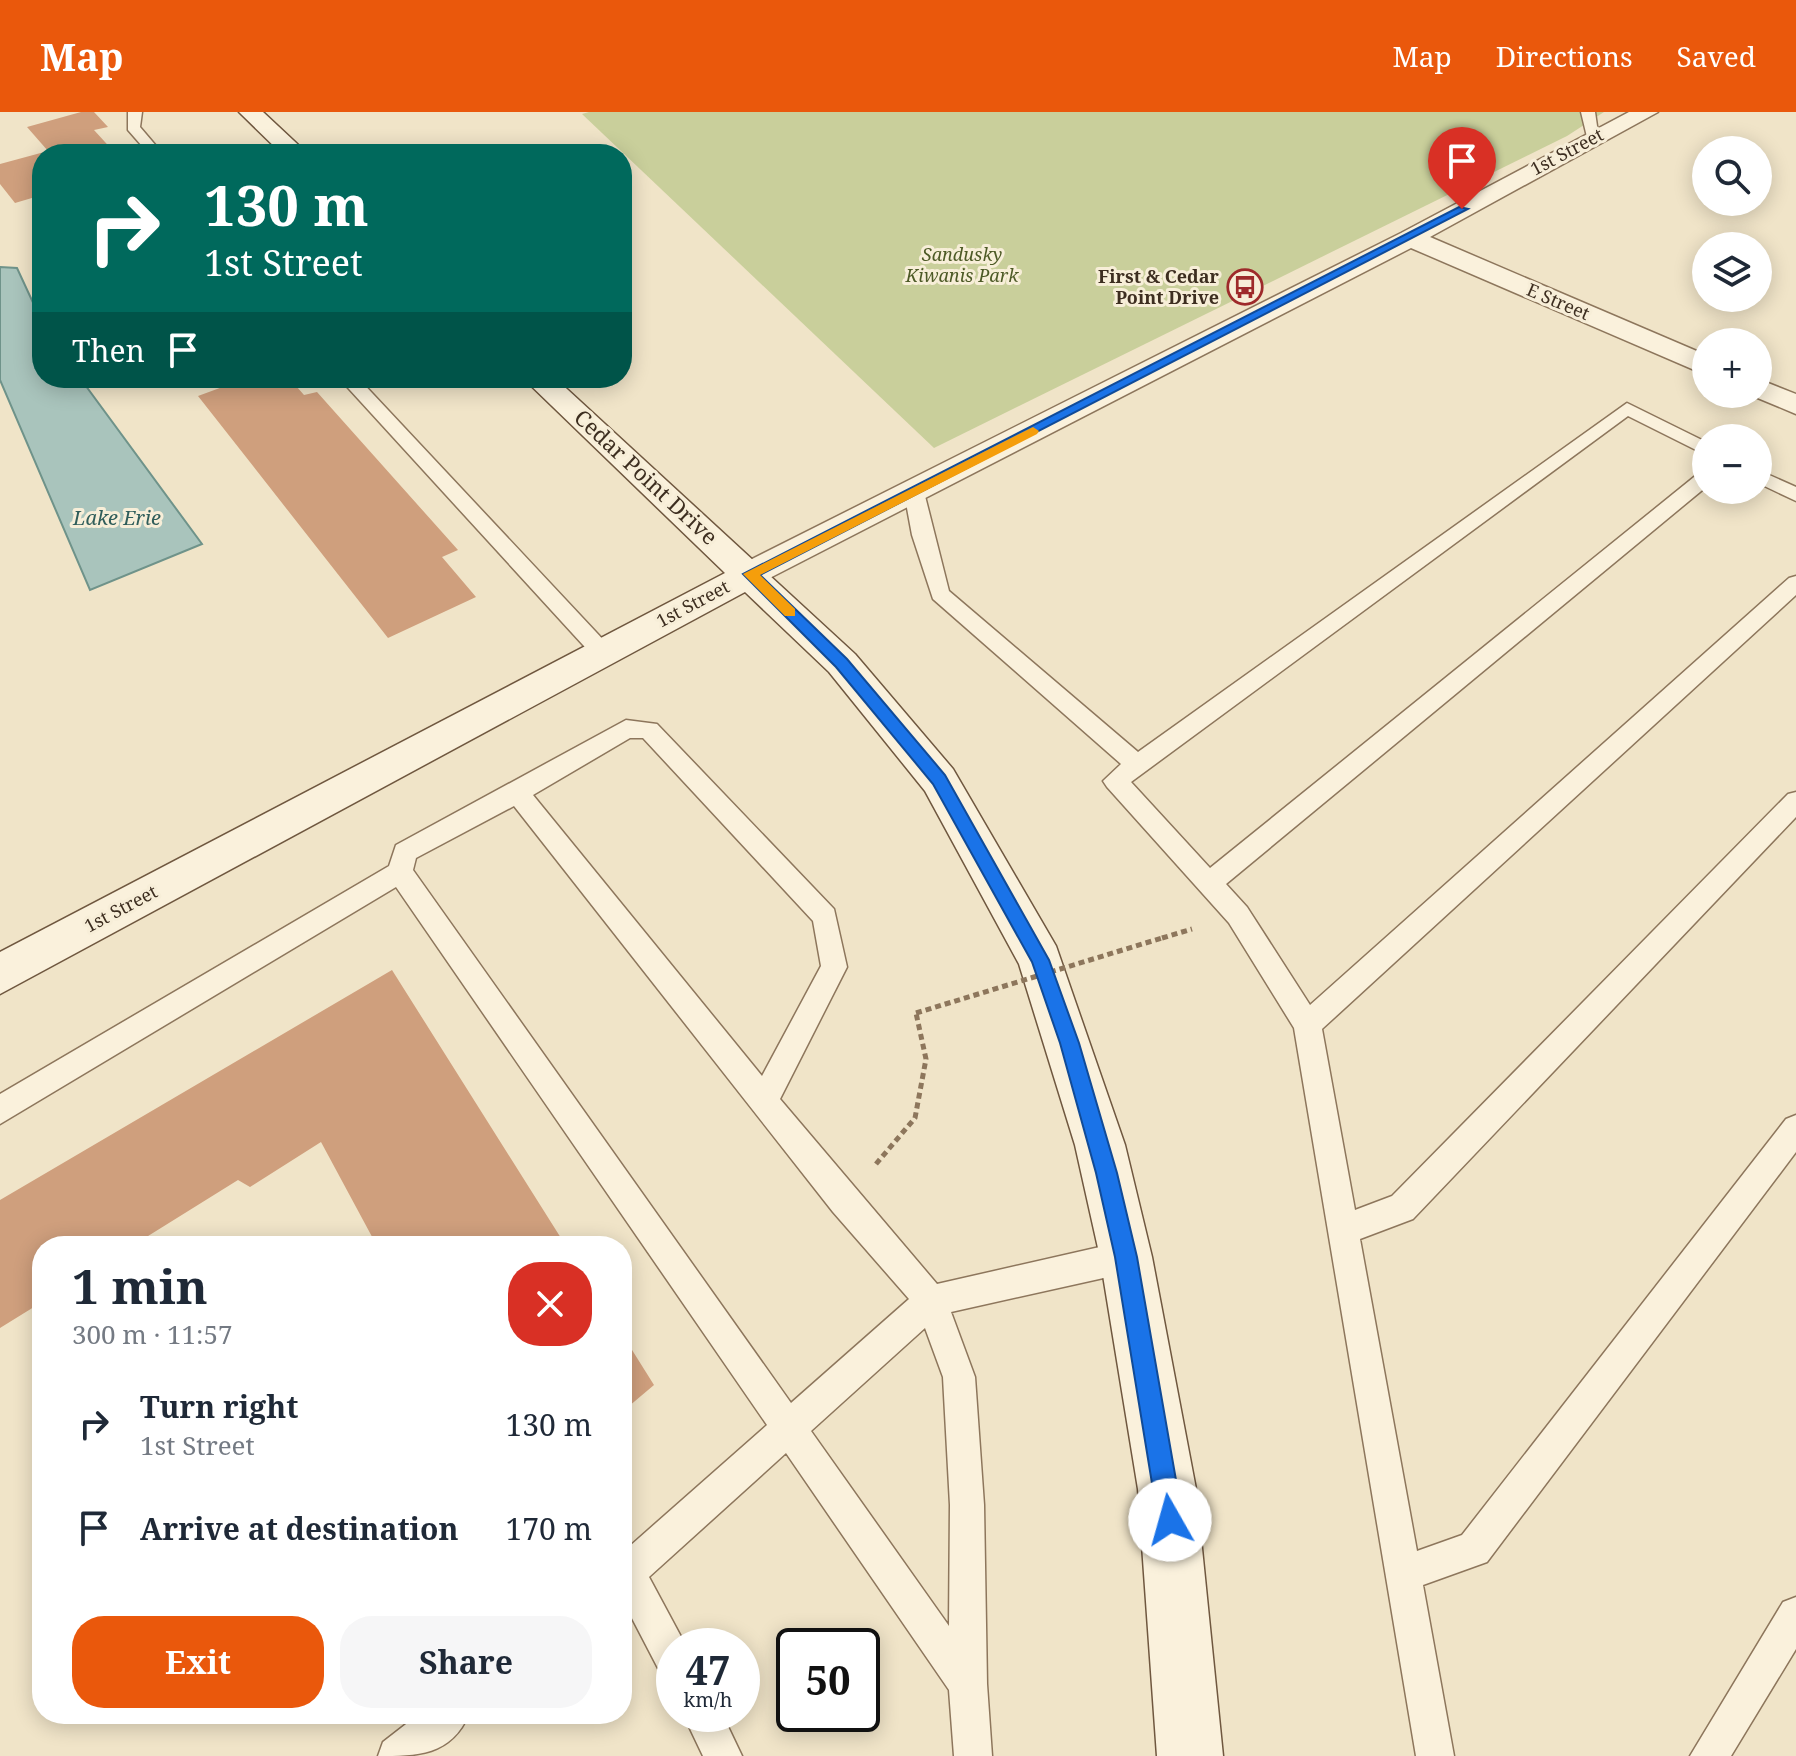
<!DOCTYPE html>
<html lang="en">
<head>
<meta charset="utf-8">
<style>
  :root { --surface:#fff; --page:#f6f6f7; --text:#1f2937; --muted:#747a83; --accent:#ea580c }
  body { margin:0; font-family:"Noto Serif",serif; background:var(--page); color:var(--text); height:100vh; display:flex; flex-direction:column; font-size:30px; white-space:nowrap }
  * { box-sizing:border-box; margin:0 }
  p { font-size:26px; color:var(--muted) }
  .icon { flex:none; width:44px; height:44px; fill:none; stroke:currentColor; stroke-width:2; stroke-linecap:round; stroke-linejoin:round }
  .map { position:relative; flex:1; overflow:hidden }
  .side { position:absolute; left:32px; top:1124px; width:600px; height:488px; display:flex; flex-direction:column; background:var(--surface); border-radius:32px; box-shadow:0 4px 20px #0003 }
  .side>* { flex:none }
  .guide { position:absolute; left:32px; top:32px; width:600px; height:244px; border-radius:32px; box-shadow:0 4px 20px #0003; background:#00695c; color:#fff; overflow:hidden }
  .controls { position:absolute; left:1692px; top:24px; display:grid; gap:16px }
  .controls a { display:grid; place-items:center; width:80px; height:80px; border-radius:50%; background:var(--surface); box-shadow:0 4px 20px #0003; font-size:40px }
  .speed { position:absolute; left:656px; top:1516px; display:flex; gap:16px; font-size:40px; font-weight:700; text-align:center }
  .speed>* { display:grid; place-content:center; width:104px; height:104px; border-radius:50%; background:var(--surface); box-shadow:0 4px 20px #0003; line-height:1 }
  .speed small { font-size:20px; font-weight:400 }
  .speed .limit { border:4px solid #111; border-radius:12px; background:#fff; color:#111 }
  .pin { position:absolute; display:grid; place-items:center; width:68px; height:68px; color:#fff; margin:-82px -34px; border-radius:50% 50% 50% 0; rotate:-45deg; box-shadow:0 0 8px #0007 }
  .pin .icon { rotate:45deg }
  .me { position:absolute; width:88px; margin:-44px; rotate:353deg; stroke-linejoin:round; filter:drop-shadow(0 0 6px #0008) }
  .turn { display:flex; align-items:center; gap:28px; height:168px; padding:0 40px; font-size:36px }
  .turn .icon { width:104px; height:104px; stroke-width:2.5 }
  .turn b { display:block; font-size:56px; line-height:68px }
  .then { display:flex; align-items:center; height:76px; padding:0 40px; background:#0003; gap:16px; font-size:30px }
  .round { display:grid; place-items:center; flex:none; width:84px; height:84px; border-radius:32px; background:var(--page) }
  .overview { display:flex; align-items:center; justify-content:space-between; height:136px; padding:0 40px }
  h1 { font-size:48px; font-weight:700; line-height:60px }
  .primary-button { display:flex; gap:16px; margin-top:auto; padding:16px 40px }
  .primary-button a { flex:1; height:92px; border-radius:32px; background:var(--accent); color:#fff; font-size:32px; font-weight:700; line-height:92px; text-align:center }
  .primary-button a+a { background:var(--page); color:var(--text) }
  ul { padding:0; list-style:none }
  li { display:flex; align-items:center; gap:24px; height:104px; padding:0 40px }
  li div { flex:1 }
  li b { display:block; font-size:30px }
  li em { font-style:normal }
  header { display:flex; align-items:center; gap:48px; box-sizing:border-box; height:112px; padding:0 40px; background:var(--accent); color:#fff }
  header strong { font-size:38px }
  nav { display:flex; gap:44px; margin-inline-start:auto; font-size:28px }
  .map>svg:first-child { display:block }
  .green { fill:#c9cf9b }
  .water { fill:#a9c4bc; stroke:#6f938a; stroke-width:2 }
  .building { fill:#cf9f7d }
  .lines { fill:none; stroke-linecap:round; stroke-linejoin:round }
  .service-casing { stroke:#8d765c; stroke-width:3 }
  .minor-casing { stroke:#8d765c; stroke-width:3 }
  .secondary-casing { stroke:#6f573f; stroke-width:3 }
  .path { stroke:#8d765c; stroke-width:5; stroke-dasharray:6 4; stroke-linecap:butt }
  .service { fill:#faf1dc; fill-rule:evenodd }
  .minor { fill:#faf1dc; fill-rule:evenodd }
  .secondary { fill:#faf1dc; fill-rule:evenodd }
  .path-bridge { stroke:#8d765c; stroke-width:5; stroke-dasharray:6 4; stroke-linecap:butt }
  .route { fill:#1a73e8; stroke:#114b97; stroke-width:2 }
  .slow { fill:#f59e0b }
  .labels { text-anchor:middle; stroke-width:6; stroke-linejoin:round; paint-order:stroke }
  .far-street-label { font-size:18px; fill:#3d2e20; stroke:#f7eed8 }
  .far-park-label { font-size:18px; font-style:italic; fill:#4d5a26; stroke:#f7eed8 }
  .far-poi-label { font-size:18px; font-weight:bold; fill:#3d2e20; stroke:#f7eed8; text-anchor:end }
  .far-water-label { font-size:20px; font-style:italic; fill:#2f5d5a; stroke:#f7eed8 }
  .street-label { font-size:22px; fill:#3d2e20; stroke:#f7eed8 }
</style>
</head>
<body>
<header>
<strong>Map</strong>
<nav><a>Map</a><a>Directions</a><a>Saved</a></nav>
</header>
<div class="map">
<svg width="1796" height="1644" viewBox="0 0 1796 1644">
  <rect width="100%" height="100%" fill="#f0e4c8"/>
  <!-- green -->
  <path class="green" d="M589 0H1604L1567 24 934 336 582 2Z"/>
  <!-- water -->
  <path class="water" d="M0 155 17 156 42 210V266H80L202 432 90 478 0 268Z"/>
  <!-- building -->
  <path class="building" d="M81 0H94L108 15 94 18 116 42H42V83L15 91 0 72V52L48 39 27 15Z
    M247 266H289L304 283 317 280 458 438 442 445 476 485 388 526 198 284Z
    M392 858 566 1134H377L321 1030 250 1075 238 1068 132 1134H42V1190L0 1216V1088Z
    M622 1222 654 1273 622 1300Z"/>
  <g class="lines">
    <defs>
      <path id="service" d="M128 0H142L140 15 163 42H149L128 18Z
        M1581 0H1595L1599 28 1587 25Z
        M339 266H358L610 535 613 540 610 545H594Z
        M1627 291 1706 330V343L1628 304 1131 670 1210 756 1699 361 1706 359V375L1226 772 1247 795 1310 893 1789 466 1796 464V483L1322 917 1355 1098 1392 1084 1788 682 1796 680V705L1413 1107 1360 1127 1417 1439 1462 1423 1786 1007 1796 1003V1040L1487 1450 1423 1473 1454 1644H1416L1294 916 1229 811 1107 675 1103 669 1121 652 933 487 912 423 904 380 914 374 924 380 949 479 1138 640Z
        M1758 358 1796 375V389L1758 371Z
        M626 608 657 612 834 797 847 855 780 987 937 1172 1126 1129 1137 1134 1142 1145 1137 1156 1126 1161 951 1200 975 1265 984 1393 987 1572 992 1644H954L949 1578 786 1341 649 1465 686 1534H674V1568L661 1562 622 1487V1441L767 1313 396 775 0 1012V982L389 754 396 733ZM630 626H643L813 809 821 854 762 964 533 683ZM514 694 833 1100 909 1187 791 1291 413 758 416 746ZM925 1216 943 1265 950 1393 949 1514 811 1319Z
        M1796 1485V1537L1731 1644H1690L1783 1490Z
        M419 1602H469C451 1644 417 1644 378 1644L383 1630Z
        M683 1602H722L742 1644H703Z"/>
      <path id="minor" d="M1629 0H1658L1430 125 1706 243V263L1411 136 762 470 750 474 738 470 733 462 738 454 1401 121Z
        M1758 267 1796 282V302L1748 282H1758Z"/>
      <path id="secondary" d="M239 0H263L308 42H282Z
        M523 266H555L855 542 953 657 1056 834 1125 1033 1152 1145 1196 1377 1223 1644H1157L1138 1377 1100 1145 1075 1033 1019 852 925 679 829 560 745 480 0 882V840L725 461Z"/>
    </defs>
    <!-- service casing -->
    <use href="#service" class="service-casing"/>
    <!-- minor casing -->
    <use href="#minor" class="minor-casing"/>
    <!-- secondary casing -->
    <use href="#secondary" class="secondary-casing"/>
    <!-- path -->
    <path class="path" d="M1162 826 1192 817
      M876 1052 915 1006 926 947 916 901"/>
    <!-- service -->
    <use href="#service" class="service"/>
    <!-- minor -->
    <use href="#minor" class="minor"/>
    <!-- secondary -->
    <use href="#secondary" class="secondary"/>
    <!-- path-bridge -->
    <path class="path-bridge" d="M916 901 1162 826"/>
  </g>
  <!-- route -->
  <path class="route" d="M1459 95 1468 97 760 463 847 547 945 663 1049 848 1079 931 1117 1061 1137 1145 1183 1408 1179 1416 1170 1420 1162 1416 1158 1408 1115 1145 1096 1061 1060 931 1032 850 933 672 836 555 743 462Z"/>
  <!-- slow -->
  <path class="slow" d="M1033 315 1039 319 1037 322 760 463 795 497V504H785L743 462Z"/>
  <!-- icons -->
  <defs>
    <symbol id="bus-ring" viewBox="-11 -11 22 22"><circle r="9.5" fill="#f7eed8" stroke="#9e2a2b" stroke-width="1.5"/><path d="M-5-6H5V4H4V6H2V4H-2V6H-4V4H-5ZM-3.5-4V0h7V-4ZM-3.5 1.2v1.5H-2V1.2ZM2 1.2v1.5H3.5V1.2Z" fill="#9e2a2b"/></symbol>
  </defs>
  <g fill-rule="evenodd">
    <use href="#bus-ring" x="1225" y="155" width="40" height="40"/>
  </g>
  <g class="labels">
    <!-- far-street labels -->
    <g class="far-street-label">
      <text transform="translate(1567 40) rotate(-28)" y="6">1st Street</text>
      <text transform="translate(1558 190) rotate(23)" y="6">E Street</text>
      <text transform="translate(693 492) rotate(-28)" y="6">1st Street</text>
      <text transform="translate(121 797) rotate(-28)" y="6">1st Street</text>
    </g>
    <!-- far-park labels -->
    <g class="far-park-label">
      <text x="962" y="149">Sandusky<tspan x="962" dy="21">Kiwanis Park</tspan></text>
    </g>
    <!-- far-poi labels -->
    <g class="far-poi-label">
      <text x="1219" y="171">First &amp; Cedar<tspan x="1219" dy="21">Point Drive</tspan></text>
    </g>
    <!-- far-water labels -->
    <g class="far-water-label">
      <text x="117" y="413">Lake Erie</text>
    </g>
    <!-- street labels -->
    <g class="street-label">
      <text transform="translate(646 365) rotate(43)" y="8">Cedar Point Drive</text>
    </g>
  </g>
</svg>
<div class="controls">
<a><svg class="icon" aria-label="search" viewBox="0 0 24 24"><circle cx="10" cy="10" r="6"/><path d="M15 15l6 6"/></svg></a>
<a><svg class="icon" aria-label="layers" viewBox="0 0 24 24"><path d="M12 4l9 5-9 5-9-5zM3 14l9 5 9-5"/></svg></a>
<a>+</a>
<a>−</a>
</div>
<div class="speed"><div>47<small>km/h</small></div><div class="limit">50</div></div>
<div class="pin" style="left:1462px;top:97px;background:#d93025"><svg class="icon" aria-label="arrive" viewBox="0 0 24 24"><path d="M6 21V4h12l-3 4 3 4H6"/></svg></div>
<svg class="me" style="left:1170px;top:1408px" viewBox="-20 -20 40 40"><circle r="19" fill="#fff"/><path d="M0-13L10 11 0 6-10 11z" fill="#1a73e8"/></svg>
<div class="guide">
<div class="turn"><svg class="icon" aria-label="right" viewBox="0 0 24 24"><path d="M7 20v-9h11M14 6l5 5-5 5"/></svg><div><b>130 m</b>1st Street</div></div>
<div class="then">Then<svg class="icon" aria-label="arrive" viewBox="0 0 24 24"><path d="M6 21V4h12l-3 4 3 4H6"/></svg></div>
</div>
<section class="side">
<div class="overview"><div><h1>1 min</h1><p>300 m · 11:57</p></div><a class="round" style="background:#d93025;color:#fff"><svg class="icon" aria-label="close" viewBox="0 0 24 24"><path d="M6 6l12 12M18 6L6 18"/></svg></a></div>
<ul>
<li><svg class="icon" aria-label="right" viewBox="0 0 24 24"><path d="M7 20v-9h11M14 6l5 5-5 5"/></svg><div><b>Turn right</b><p>1st Street</p></div><em>130 m</em></li>
<li><svg class="icon" aria-label="arrive" viewBox="0 0 24 24"><path d="M6 21V4h12l-3 4 3 4H6"/></svg><div><b>Arrive at destination</b></div><em>170 m</em></li>
</ul>
<div class="primary-button"><a>Exit</a><a>Share</a></div>
</section>
</div>
</body>
</html>
